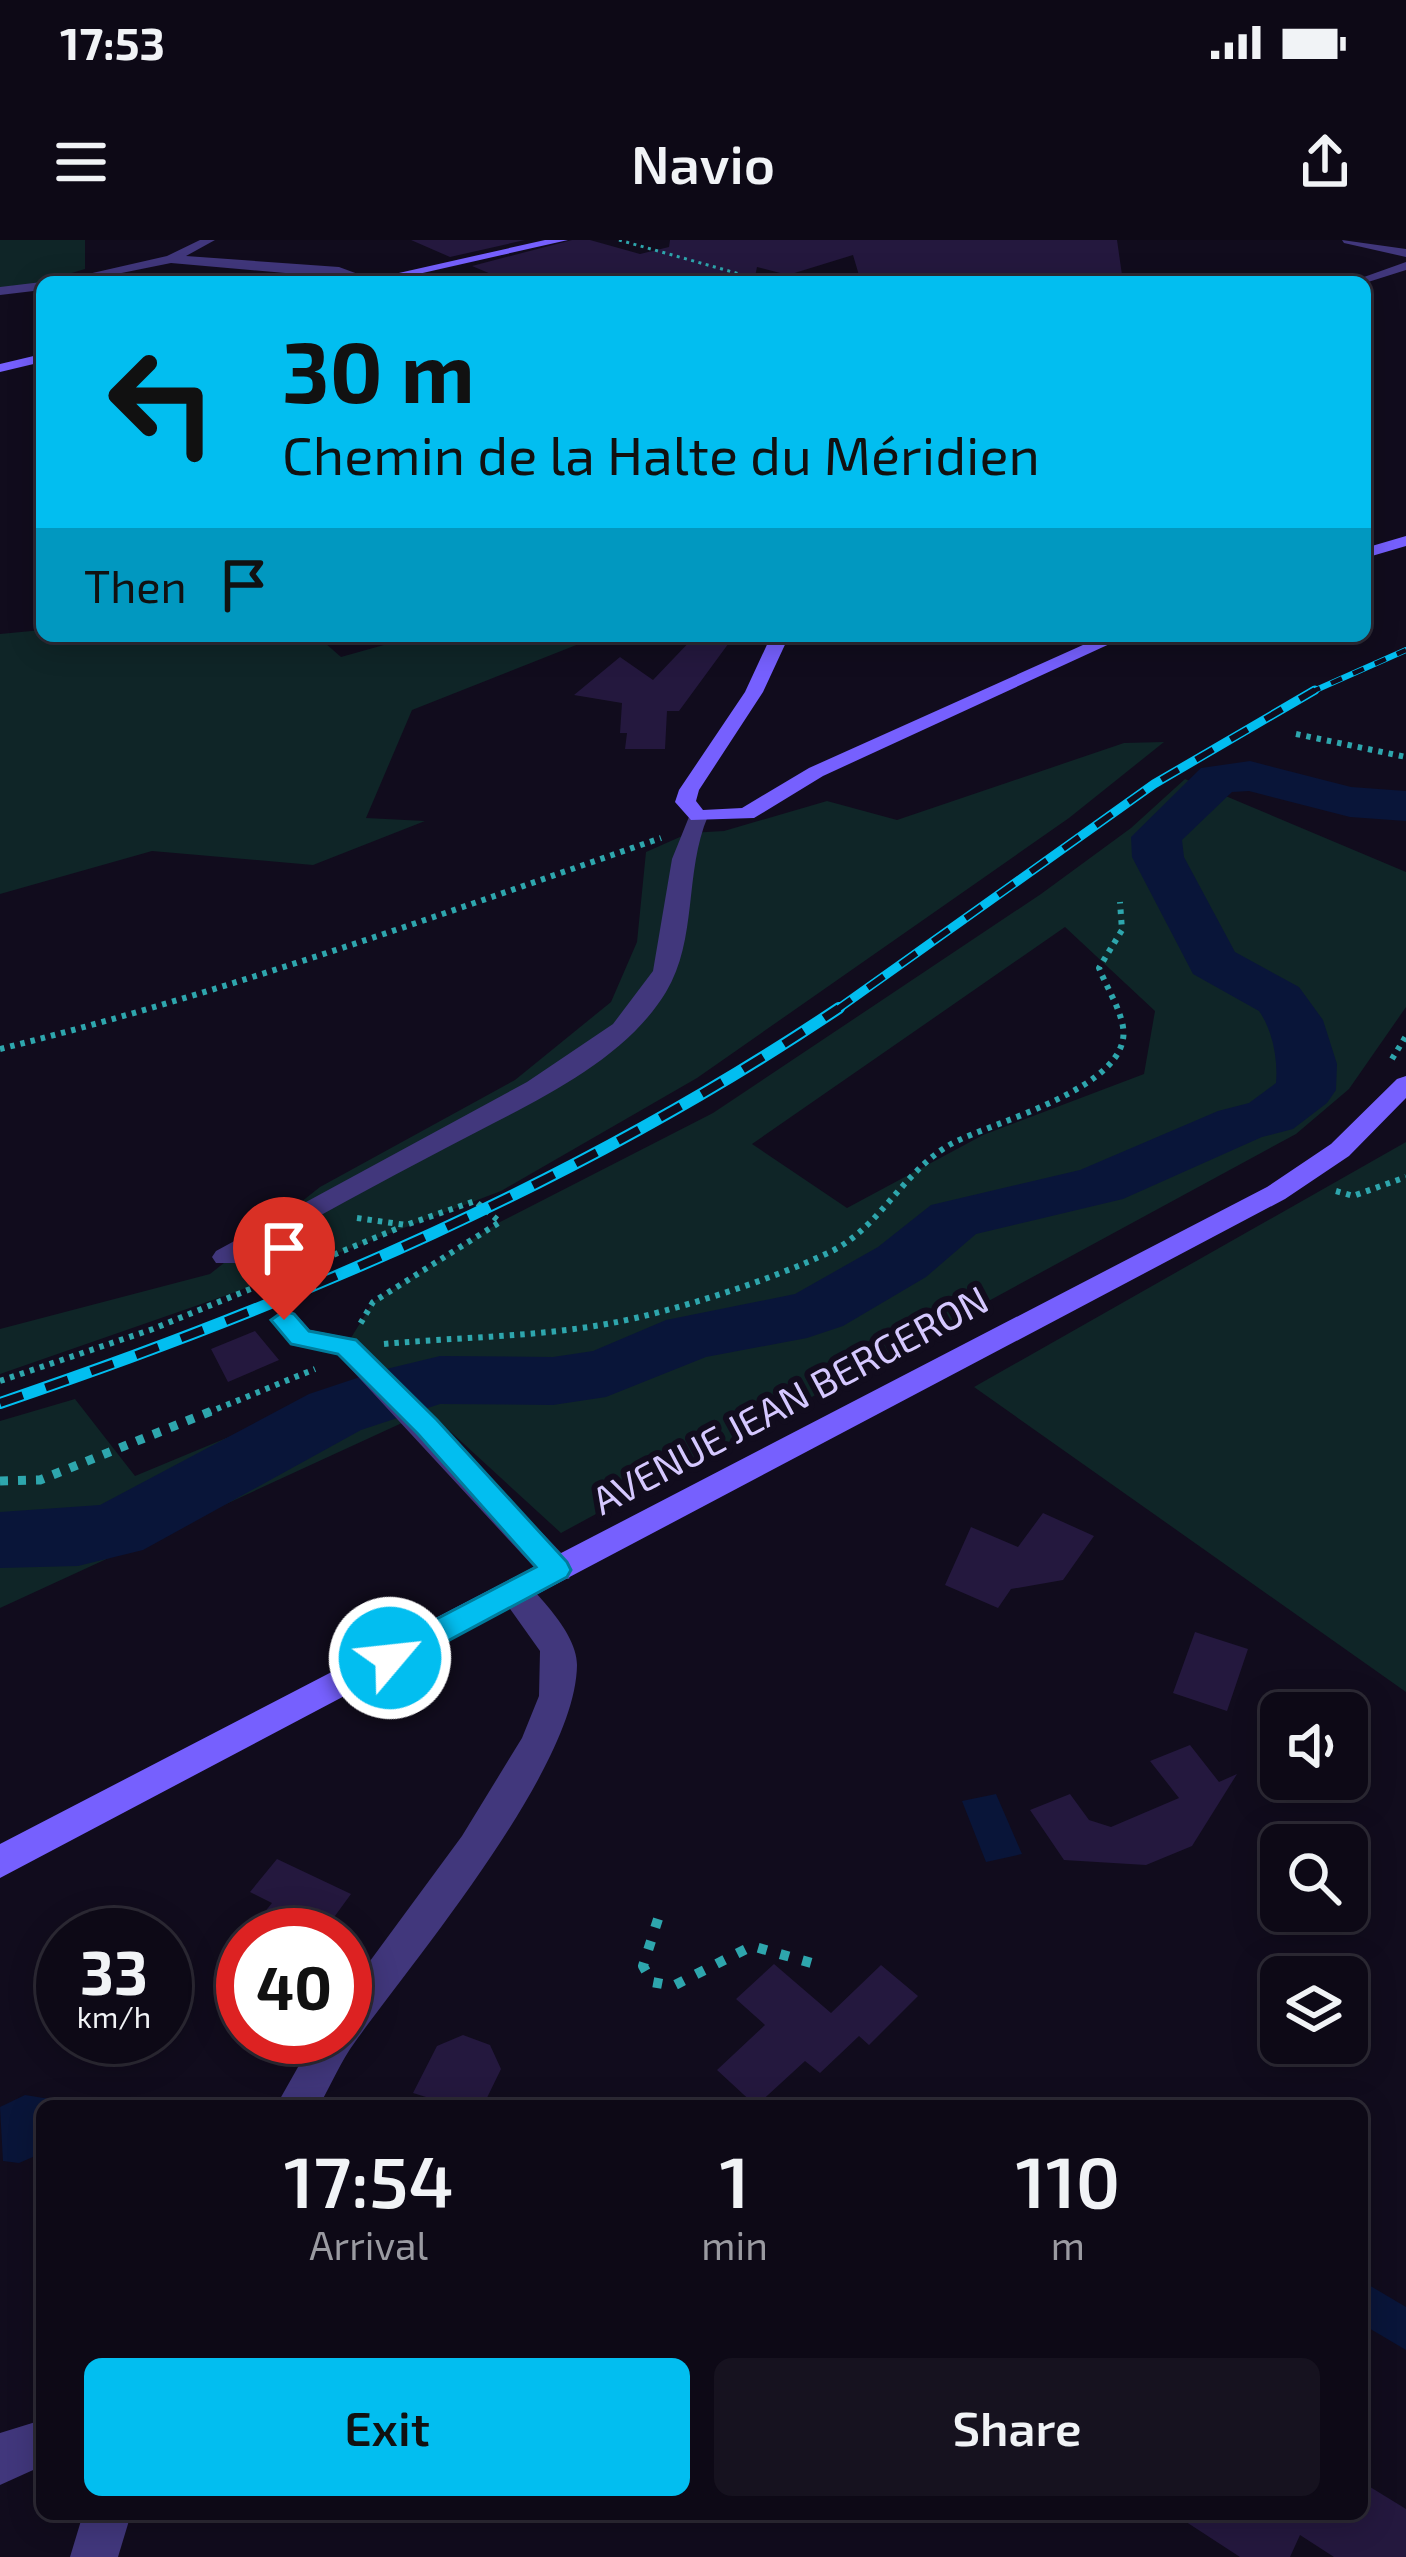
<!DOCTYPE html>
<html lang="en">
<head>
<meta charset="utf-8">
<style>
  :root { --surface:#0d0916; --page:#16121f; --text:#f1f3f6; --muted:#9a9aa1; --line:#2d2a35; --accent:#02bef0 }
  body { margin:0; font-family:"Exo 2",sans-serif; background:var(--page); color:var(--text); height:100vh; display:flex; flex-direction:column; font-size:45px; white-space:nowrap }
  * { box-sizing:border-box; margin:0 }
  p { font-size:39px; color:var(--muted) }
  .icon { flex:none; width:66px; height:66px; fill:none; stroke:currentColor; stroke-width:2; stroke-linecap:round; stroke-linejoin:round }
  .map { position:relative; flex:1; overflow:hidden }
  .drawer { position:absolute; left:36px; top:1860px; width:1332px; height:420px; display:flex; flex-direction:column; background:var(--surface); border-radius:18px; box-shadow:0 6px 30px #0003,0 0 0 3px var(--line) }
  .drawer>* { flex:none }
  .guide { position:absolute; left:36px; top:36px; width:1335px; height:366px; border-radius:18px; box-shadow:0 6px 30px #0003,0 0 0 3px var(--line); background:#02bef0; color:#111; overflow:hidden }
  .tools { position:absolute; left:1260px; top:1452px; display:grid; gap:24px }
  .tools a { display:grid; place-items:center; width:108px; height:108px; border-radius:18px; background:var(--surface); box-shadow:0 6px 30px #0003,0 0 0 3px var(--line); font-size:60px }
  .speed { position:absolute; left:36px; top:1668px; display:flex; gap:24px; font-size:60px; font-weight:700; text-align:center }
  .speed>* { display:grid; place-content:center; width:156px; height:156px; border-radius:50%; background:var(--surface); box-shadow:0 6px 30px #0003,0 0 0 3px var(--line); line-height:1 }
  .speed small { font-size:30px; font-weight:400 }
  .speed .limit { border:18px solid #d22; background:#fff; color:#111 }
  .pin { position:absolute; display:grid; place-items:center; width:102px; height:102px; color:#fff; margin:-123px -51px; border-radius:50% 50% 50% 0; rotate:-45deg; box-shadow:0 0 12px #0007 }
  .pin .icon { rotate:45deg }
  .me { position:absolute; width:132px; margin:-66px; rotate:62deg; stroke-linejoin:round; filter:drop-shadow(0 0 9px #0008) }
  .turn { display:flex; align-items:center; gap:42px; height:252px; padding:0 48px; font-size:54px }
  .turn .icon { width:156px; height:156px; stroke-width:2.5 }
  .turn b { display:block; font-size:84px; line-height:102px }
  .then { display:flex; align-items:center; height:114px; padding:0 48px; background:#0003; gap:24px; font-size:45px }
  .eta { display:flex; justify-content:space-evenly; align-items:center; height:204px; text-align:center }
  .eta b { font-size:72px; font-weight:600; line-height:84px }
  .action { display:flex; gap:24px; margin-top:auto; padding:24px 48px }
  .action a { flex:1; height:138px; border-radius:18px; background:var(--accent); color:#111; font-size:48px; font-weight:600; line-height:138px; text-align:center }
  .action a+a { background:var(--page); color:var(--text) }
  .status { display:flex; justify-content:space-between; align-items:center; height:84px; padding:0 60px; background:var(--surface); direction:ltr }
  .status svg { height:33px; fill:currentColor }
  header { display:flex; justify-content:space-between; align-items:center; height:156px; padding:0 48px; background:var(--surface); font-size:54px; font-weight:600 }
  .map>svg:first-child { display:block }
  .green { fill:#0f2527; fill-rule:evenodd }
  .water { fill:#091539 }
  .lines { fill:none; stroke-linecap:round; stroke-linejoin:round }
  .river { fill:#091539; fill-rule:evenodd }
  .building { fill:#24183e }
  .path-far3 { stroke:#2ea6ad; stroke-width:3; stroke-dasharray:3 4.5; stroke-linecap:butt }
  .path-far2 { stroke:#2ea6ad; stroke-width:6; stroke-dasharray:4.5 6; stroke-linecap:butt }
  .path-far1 { stroke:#2ea6ad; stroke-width:9; stroke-dasharray:8 10; stroke-linecap:butt }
  .path { stroke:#2ea6ad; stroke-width:10; stroke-dasharray:9 14; stroke-linecap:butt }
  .street { fill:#41377c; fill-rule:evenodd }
  .secondary { fill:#7660fe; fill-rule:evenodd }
  .rail-far2-casing { stroke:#02bef0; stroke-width:6 }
  .rail-far1-casing { stroke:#02bef0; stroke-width:9 }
  .rail-casing { stroke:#02bef0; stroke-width:12 }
  .rail-far2 { stroke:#110c1d; stroke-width:4.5; stroke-dasharray:12; stroke-linecap:butt }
  .rail-far1 { stroke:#110c1d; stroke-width:6; stroke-dasharray:20; stroke-linecap:butt }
  .rail { stroke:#110c1d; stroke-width:8; stroke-dasharray:24; stroke-linecap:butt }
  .route { fill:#02bef0; stroke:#017c9c; stroke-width:3 }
  .labels { text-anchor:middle; stroke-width:12; stroke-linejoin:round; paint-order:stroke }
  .street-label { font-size:39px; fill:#d5c8ff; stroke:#110c1d }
</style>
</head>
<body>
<div class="status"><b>17:53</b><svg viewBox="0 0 49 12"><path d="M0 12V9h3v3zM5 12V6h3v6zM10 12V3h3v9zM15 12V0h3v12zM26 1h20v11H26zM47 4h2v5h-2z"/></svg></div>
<header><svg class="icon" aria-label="menu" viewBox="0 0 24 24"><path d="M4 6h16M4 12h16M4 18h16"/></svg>Navio<svg class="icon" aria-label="share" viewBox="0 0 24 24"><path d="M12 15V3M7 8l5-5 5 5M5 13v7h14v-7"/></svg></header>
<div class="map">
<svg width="1406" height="2317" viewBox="0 0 1406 2317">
  <rect width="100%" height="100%" fill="#110c1d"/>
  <!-- green -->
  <path class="green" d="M0 0H85V29L32 45 0 48Z
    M42 390V396H317L341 417 416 396H599L412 470 366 578 425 581 313 625 152 611 0 654V394Z
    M1164 502 1069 578 697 838 501 951 230 1054 0 1134V1089L210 1034 320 947 515 840 611 762 637 702 646 612 689 593 724 591 827 561 897 580 1124 503Z
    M1185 539 1406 632V767L1349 849 1296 894 561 1293 428 1171 0 1368V1181L75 1159 135 1236 366 1140 346 1106 373 1062 500 982 713 873 1041 654 1131 588ZM1065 687 1155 771 1144 834 983 895 847 968 752 904Z
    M1406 902V1452L974 1147Z"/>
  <!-- water -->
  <path class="water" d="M996 1554 1022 1614 986 1622 962 1561Z
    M25 1855 50 1859 56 1866H42V1913L19 1923 3 1921 0 1867Z
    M1362 2041 1406 2067V2110L1362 2084Z"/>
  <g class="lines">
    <!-- river -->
    <path class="river" d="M1250 521 1351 547 1406 551V581L1350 577 1249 551 1232 552 1182 600 1184 617 1235 712 1299 747 1323 780 1337 824 1336 850 1327 863 1293 889 1262 897 1123 959 976 994 926 1037 843 1086 807 1098 706 1117 606 1157 553 1165 440 1164 361 1190 143 1310 78 1326 0 1328V1272L100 1265 309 1154 378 1131 440 1116 553 1117 593 1111 666 1080 795 1054 878 1007 931 965 1080 930 1218 871 1249 863 1276 843C1278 820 1273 791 1259 771L1193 734 1132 617 1131 597 1201 528Z"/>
  </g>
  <!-- building -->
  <path class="building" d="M411 0H525L450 17Z
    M572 0H590L640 14 669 7 670 0H1117L1123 42H861L853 15 788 35 757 27 754 42H510L472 26Z
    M695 396H734L679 471H667L665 509H625L627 493H620L622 463 574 455 620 417 653 440Z
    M255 1091 279 1120 228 1142 211 1109Z
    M1043 1273 1094 1296 1063 1340 1011 1349 998 1368 945 1345 971 1287 1018 1307Z
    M1195 1392 1248 1409 1227 1471 1173 1453Z
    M1190 1505 1219 1542 1237 1534 1192 1606 1146 1625 1064 1620 1030 1570 1070 1554 1089 1580 1111 1587 1179 1558 1150 1521Z
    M277 1619 351 1654 321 1695H246L272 1663 250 1652Z
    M774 1724 831 1773 881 1725 918 1756 869 1805 859 1796 820 1833 805 1821 756 1866 717 1830 765 1785 736 1759Z
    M463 1795 490 1805 501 1829 483 1866H421L426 1857 413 1853 437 1806Z
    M1362 2242 1406 2269V2317H1334L1300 2295 1290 2317H1240L1174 2274H1362Z"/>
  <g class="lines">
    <!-- path-far3 -->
    <path class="path-far3" d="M619 0 768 42"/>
    <!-- path-far2 -->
    <path class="path-far2" d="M1296 494 1406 517
      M0 809C225 753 442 674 661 598
      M1392 819 1406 796
      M1336 951 1353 956 1406 937
      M357 978 406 985 475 961 500 982 373 1062 359 1086
      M384 1104C459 1097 538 1097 612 1083 675 1071 771 1040 830 1012 880 988 903 931 951 904 991 882 1133 848 1123 787 1120 768 1106 746 1099 728L1122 690 1120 662
      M0 1141 153 1089 401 987
      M207 1173 315 1129"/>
    <!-- path-far1 -->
    <path class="path-far1" d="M0 1241 40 1240 214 1170"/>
    <!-- path -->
    <path class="path" d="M658 1679 643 1726 652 1742 673 1746 752 1706 815 1724"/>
    <!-- street -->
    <path class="street" d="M200 0H215L186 16 339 27 377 41 171 23 77 42H53L167 16Z
      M1342 0 1406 9V17L1344 3Z
      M1406 22V30L1365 43 1350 42Z
      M42 42V50L0 55V47Z
      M698 570 708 576C684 632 698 699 666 752 620 828 519 868 444 909 374 946 304 983 236 1023H216L212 1017 216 1011 527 842 613 784 653 731 672 619 691 572Z
      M285 1071 295 1073 310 1090 356 1099 569 1321 573 1330 569 1339H545L337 1114 291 1105 271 1080Z
      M515 1340C530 1344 539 1356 549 1368 562 1384 577 1405 577 1425 576 1528 416 1717 355 1802 341 1821 331 1845 319 1866H276L315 1797H345V1755L462 1596 522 1498 539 1456 540 1411 498 1352 503 1343Z
      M42 2180V2226L0 2245V2193Z
      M83 2274H131L118 2317H70Z"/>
    <!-- secondary -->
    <path class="secondary" d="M545 0H568L383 42H359Z
      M42 114V122L0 132V124Z
      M1406 296V306L1365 318V308Z
      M771 396H789L763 452 699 550 696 561 703 570 742 568 809 528 1103 396H1127L823 536 754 578 691 580 675 562 679 550 745 452Z
      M1406 836V858L1349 916 1285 959 0 1638V1604L1267 947 1331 904 1397 839Z"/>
    <defs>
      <path id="rail-far2" d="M1309 453 1406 410"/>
      <path id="rail-far1" d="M835 771 1154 544 1315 450"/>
      <path id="rail" d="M0 1163C296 1063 579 942 839 768"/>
    </defs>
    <!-- rail-far2 casing -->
    <use href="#rail-far2" class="rail-far2-casing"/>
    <!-- rail-far1 casing -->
    <use href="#rail-far1" class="rail-far1-casing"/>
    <!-- rail casing -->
    <use href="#rail" class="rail-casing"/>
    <!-- rail-far2 -->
    <use href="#rail-far2" class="rail-far2"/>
    <!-- rail-far1 -->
    <use href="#rail-far1" class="rail-far1"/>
    <!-- rail -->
    <use href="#rail" class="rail"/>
  </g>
  <!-- route -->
  <path class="route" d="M284 1071 294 1074 309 1091 356 1100 437 1180 567 1322 571 1330 567 1337 401 1426H379L375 1418 379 1409 536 1327 418 1194 338 1114 291 1104 271 1080Z"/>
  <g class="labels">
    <!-- street labels -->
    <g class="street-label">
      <text transform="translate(790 1160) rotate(-28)" y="14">AVENUE JEAN BERGERON</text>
    </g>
  </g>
</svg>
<div class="tools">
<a><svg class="icon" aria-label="sound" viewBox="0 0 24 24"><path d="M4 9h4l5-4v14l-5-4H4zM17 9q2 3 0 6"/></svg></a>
<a><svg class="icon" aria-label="search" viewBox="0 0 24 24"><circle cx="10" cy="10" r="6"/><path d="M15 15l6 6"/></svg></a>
<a><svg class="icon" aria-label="layers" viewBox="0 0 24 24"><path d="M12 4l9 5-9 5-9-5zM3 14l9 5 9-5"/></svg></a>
</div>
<div class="speed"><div>33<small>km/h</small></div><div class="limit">40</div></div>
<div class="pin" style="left:284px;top:1080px;background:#d93025"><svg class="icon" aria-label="arrive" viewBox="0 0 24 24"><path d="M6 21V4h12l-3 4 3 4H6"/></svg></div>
<svg class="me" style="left:390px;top:1418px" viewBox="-20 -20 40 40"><circle r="17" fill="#02bef0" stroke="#fff" stroke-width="3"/><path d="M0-11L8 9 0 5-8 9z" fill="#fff"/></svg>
<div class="guide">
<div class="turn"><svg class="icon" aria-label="left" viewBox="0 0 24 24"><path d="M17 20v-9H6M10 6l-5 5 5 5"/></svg><div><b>30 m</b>Chemin de la Halte du Méridien</div></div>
<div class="then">Then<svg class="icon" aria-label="arrive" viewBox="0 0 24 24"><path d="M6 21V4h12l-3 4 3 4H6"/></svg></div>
</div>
<section class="drawer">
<div class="eta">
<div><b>17:54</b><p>Arrival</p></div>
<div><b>1</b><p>min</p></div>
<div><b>110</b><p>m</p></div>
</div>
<div class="action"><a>Exit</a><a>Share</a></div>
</section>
</div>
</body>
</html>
